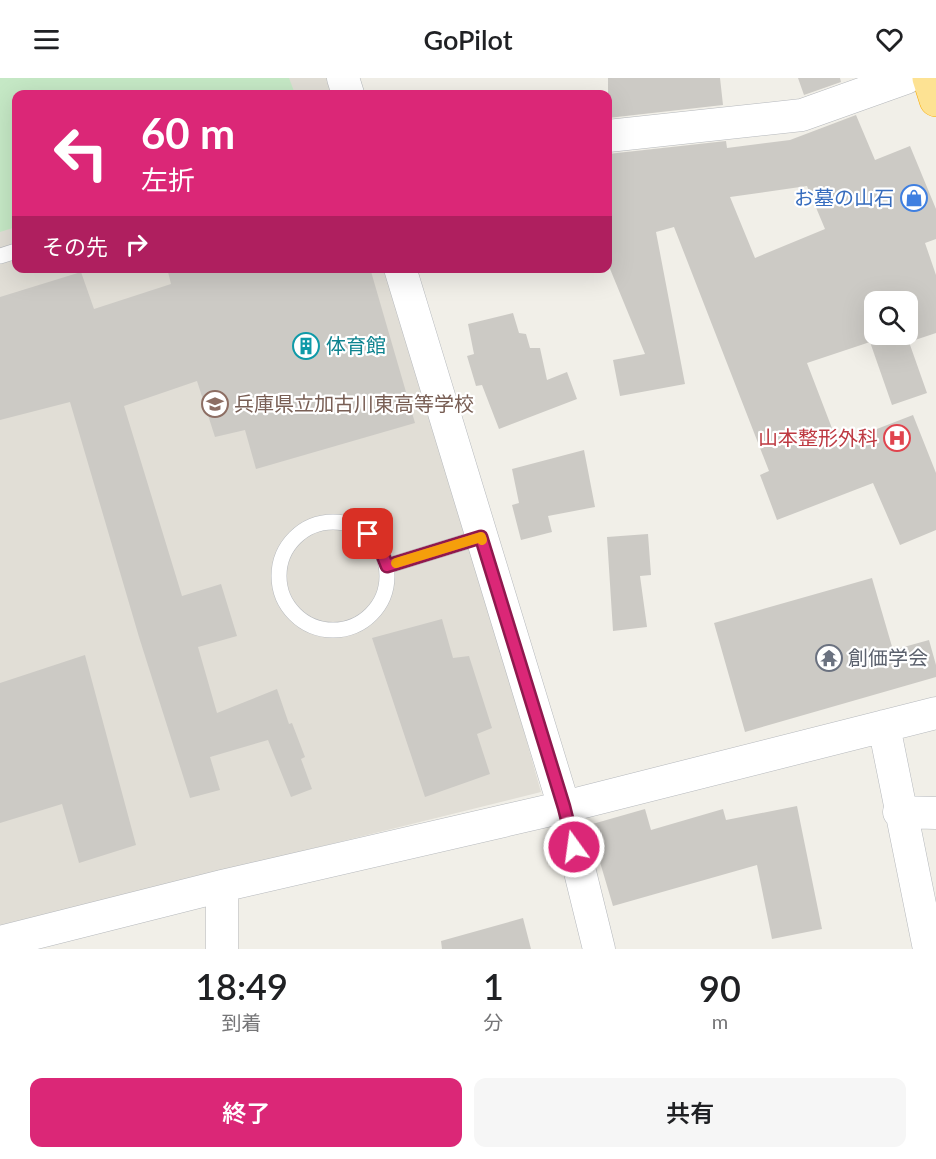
<!DOCTYPE html>
<html lang="ja">
<head>
<meta charset="utf-8">
<style>
  :root { --surface:#fff; --page:#f6f6f6; --text:#202124; --muted:#757577; --accent:#db2777 }
  body { margin:0; font-family:Lato,"Noto Sans JP",sans-serif; background:var(--page); color:var(--text); height:100vh; display:flex; flex-direction:column; font-size:22px; white-space:nowrap }
  * { box-sizing:border-box; margin:0 }
  p { font-size:20px; color:var(--muted) }
  .icon { flex:none; width:33px; height:33px; fill:none; stroke:currentColor; stroke-width:2; stroke-linecap:round; stroke-linejoin:round }
  .map { position:relative; height:871px; overflow:hidden }
  .details { display:flex; flex-direction:column; background:var(--surface); flex:1 }
  .details>* { flex:none }
  .hud { position:absolute; left:12px; top:12px; width:600px; height:183px; border-radius:12px; box-shadow:0 6px 24px #0002; background:#db2777; color:#fff; overflow:hidden }
  .tools { position:absolute; left:864px; top:213px; display:grid; gap:12px }
  .tools a { display:grid; place-items:center; width:54px; height:54px; border-radius:12px; background:var(--surface); box-shadow:0 6px 24px #0002; font-size:30px }
  .pin { position:absolute; display:grid; place-items:center; width:51px; height:51px; color:#fff; margin:-26px; border-radius:12px; box-shadow:0 3px 9px #0006 }
  .me { position:absolute; width:66px; margin:-33px; rotate:346deg; stroke-linejoin:round; filter:drop-shadow(0 0 4px #0008) }
  .turn { display:flex; align-items:center; gap:21px; height:126px; padding:0 30px; font-size:27px }
  .turn .icon { width:78px; height:78px; stroke-width:2.5 }
  .turn b { display:block; font-size:42px; line-height:51px }
  .then { display:flex; align-items:center; height:57px; padding:0 30px; background:#0003; gap:12px; font-size:22px }
  .eta { display:flex; justify-content:space-evenly; align-items:center; height:102px; text-align:center }
  .eta b { font-size:36px; font-weight:600; line-height:42px }
  .primary-button { display:flex; gap:12px; margin-top:auto; padding:12px 30px }
  .primary-button a { flex:1; height:69px; border-radius:12px; background:var(--accent); color:#fff; font-size:24px; font-weight:600; line-height:69px; text-align:center }
  .primary-button a+a { background:var(--page); color:var(--text) }
  header { display:flex; justify-content:space-between; align-items:center; height:78px; padding:0 30px; background:var(--surface); font-size:27px; font-weight:600 }
  .map>svg:first-child { display:block }
  .education { fill:#e1ded6 }
  .green { fill:#c5e8c5 }
  .building { fill:#cccac5; fill-rule:evenodd }
  .lines { fill:none; stroke-linecap:round; stroke-linejoin:round }
  .lane-casing { stroke:#b5b8bc; stroke-width:16 }
  .street-casing { stroke:#b5b8bc; stroke-width:33 }
  .highway-casing { stroke:#f9ab00; stroke-width:34 }
  .lane { stroke:#fff; stroke-width:15 }
  .street { stroke:#fff; stroke-width:32 }
  .highway { stroke:#fde293; stroke-width:33 }
  .route-casing { stroke:#8e194d; stroke-width:15 }
  .route { stroke:#db2777; stroke-width:10 }
  .slow { stroke:#f59e0b; stroke-width:10 }
  .labels { text-anchor:middle; stroke-width:4.5; stroke-linejoin:round; paint-order:stroke }
  .shop-label { font-size:20px; fill:#366cbe; stroke:#fff; text-anchor:end }
  .culture-label { font-size:20px; fill:#0d838f; stroke:#fff; text-anchor:start }
  .education-label { font-size:20px; fill:#785e54; stroke:#fff; text-anchor:start }
  .health-label { font-size:20px; fill:#be3a42; stroke:#fff; text-anchor:end }
  .worship-label { font-size:20px; fill:#5b616d; stroke:#fff; text-anchor:start }
</style>
</head>
<body>
<header><svg class="icon" aria-label="menu" viewBox="0 0 24 24"><path d="M4 6h16M4 12h16M4 18h16"/></svg>GoPilot<svg class="icon" aria-label="heart" viewBox="0 0 24 24"><path d="M12 20l-8-8c-3-5 5-10 8-4 3-6 11-1 8 4z"/></svg></header>
<div class="map">
<svg width="936" height="871" viewBox="0 0 936 871">
  <rect width="100%" height="100%" fill="#f1efe8"/>
  <!-- education -->
  <path class="education" d="M0 0H332L337 16H16V190L389 191 470 462 541 714 0 848Z"/>
  <!-- green -->
  <path class="green" d="M0 0H289L295 16H16V149L0 154Z"/>
  <!-- building -->
  <path class="building" d="M608 0H720L723 27 608 40Z
    M798 0H840L841 4 804 17Z
    M856 37 875 82 910 68 936 131V161L925 165 936 197V255L909 264 927 315 892 327 870 264 807 285 838 366 913 337 936 395V452L900 467 873 405 777 442 760 397 769 393 674 149 656 154 685 306 620 318 613 282 645 276 608 186V76L726 63 727 70 790 62ZM807 108 825 151 755 180 730 119ZM874 224H908V256H874Z
    M167 190H370L415 345 256 391 245 352 215 359 197 303 124 328 182 518 221 506 237 558 198 569 217 635 277 611 289 646 292 645 305 679 301 681 312 711 291 719 268 662 210 679 220 712 190 720 139 559 70 324 0 342V219L81 194 94 231 171 206Z
    M513 235 519 255 526 256 530 270H540L547 302 567 294 577 321 499 351 482 307 476 308 467 278 474 276 468 246Z
    M584 372 595 429 548 438 552 454 521 462 512 427 519 425 512 391Z
    M648 456 651 497 640 498 647 549 613 553 607 459Z
    M872 500 893 572 929 562 936 587V599L745 654 714 545Z
    M442 541 453 580 469 578 492 650 477 656 490 696 425 719 372 560Z
    M85 577 136 767 79 785 62 726 0 745V605Z
    M797 728 822 851 772 861 757 787 613 828 589 747 645 731 651 752 723 731 726 742Z
    M523 840 531 871H442L441 863Z"/>
  <g class="lines">
    <defs>
      <path id="lane" d="M0 178 16 173
        M279 498a54 54 0 1 1 108 0a54 54 0 1 1-108 0Z
        M387 488 481 459"/>
      <path id="street" d="M343 0 348 16
        M608 58 802 37 906 0
        M400 190 564 729 599 871
        M884 648 929 871
        M899 734 936 735
        M0 864 222 808 564 729 936 635
        M222 871V808"/>
      <path id="highway" d="M929 0 936 22"/>
    </defs>
    <!-- lane casing -->
    <use href="#lane" class="lane-casing"/>
    <!-- street casing -->
    <use href="#street" class="street-casing"/>
    <!-- highway casing -->
    <use href="#highway" class="highway-casing"/>
    <!-- lane -->
    <use href="#lane" class="lane"/>
    <!-- street -->
    <use href="#street" class="street"/>
    <!-- highway -->
    <use href="#highway" class="highway"/>
  </g>
  <g class="lines">
    <defs>
      <path id="route" d="M368 456 380 470 387 488 481 459 564 729 574 769"/>
    </defs>
    <!-- route casing -->
    <use href="#route" class="route-casing"/>
    <!-- route -->
    <use href="#route" class="route"/>
    <!-- slow -->
    <path class="slow" d="M396 485 481 459 482 462"/>
  </g>
  <!-- icons -->
  <defs>
    <symbol id="shop-ring" viewBox="-11 -11 22 22"><circle r="9.5" fill="#fff" stroke="#3f7fe0" stroke-width="1.5"/><path d="M-5-2.5h2.3a2.7 3.5 0 0 1 5.4 0H5L5.5 6h-11ZM-1.5-2.5h3a1.5 2.3 0 0 0-3 0Z" fill="#3f7fe0"/></symbol>
    <symbol id="building-ring" viewBox="-11 -11 22 22"><circle r="9.5" fill="#fff" stroke="#0f9aa8" stroke-width="1.5"/><path d="M-4-6H4V6H1V3H-1V6H-4ZM-2.5-4.3h1.7v1.8h-1.7ZM.8-4.3h1.7v1.8H.8ZM-2.5-1h1.7V.8h-1.7ZM.8-1h1.7V.8H.8Z" fill="#0f9aa8"/></symbol>
    <symbol id="school-ring" viewBox="-11 -11 22 22"><circle r="9.5" fill="#fff" stroke="#8d6e63" stroke-width="1.5"/><path d="M0-5L7-2L0 1L-7-2ZM-4 1L0 2.5L4 1V4Q0 6-4 4Z" fill="#8d6e63"/></symbol>
    <symbol id="hospital-ring" viewBox="-11 -11 22 22"><circle r="9.5" fill="#fff" stroke="#e0444e" stroke-width="1.5"/><path d="M-5-5h3v3.5h4V-5h3V5h-3V1.5h-4V5h-3Z" fill="#e0444e"/></symbol>
    <symbol id="temple-ring" viewBox="-11 -11 22 22"><circle r="9.5" fill="#fff" stroke="#6b7280" stroke-width="1.5"/><path d="M0-6L5-2H3V0L6.5 2.5H4V6H1.5V3h-3V6H-4V2.5H-6.5L-3 0V-2H-5Z" fill="#6b7280"/></symbol>
  </defs>
  <g fill-rule="evenodd">
    <use href="#shop-ring" x="899" y="105" width="30" height="30"/>
    <use href="#building-ring" x="291" y="253" width="30" height="30"/>
    <use href="#school-ring" x="200" y="311" width="30" height="30"/>
    <use href="#hospital-ring" x="882" y="345" width="30" height="30"/>
    <use href="#temple-ring" x="814" y="565" width="30" height="30"/>
  </g>
  <g class="labels">
    <!-- shop labels -->
    <g class="shop-label">
      <text x="894" y="127">お墓の山石</text>
    </g>
    <!-- culture labels -->
    <g class="culture-label">
      <text x="326" y="275">体育館</text>
    </g>
    <!-- education labels -->
    <g class="education-label">
      <text x="234" y="333">兵庫県立加古川東高等学校</text>
    </g>
    <!-- health labels -->
    <g class="health-label">
      <text x="878" y="367">山本整形外科</text>
    </g>
    <!-- worship labels -->
    <g class="worship-label">
      <text x="848" y="587">創価学会</text>
    </g>
  </g>
</svg>
<div class="tools">
<a><svg class="icon" aria-label="search" viewBox="0 0 24 24"><circle cx="10" cy="10" r="6"/><path d="M15 15l6 6"/></svg></a>
</div>
<div class="pin" style="left:368px;top:456px;background:#d93025"><svg class="icon" aria-label="arrive" viewBox="0 0 24 24"><path d="M6 21V4h12l-3 4 3 4H6"/></svg></div>
<svg class="me" style="left:574px;top:769px" viewBox="-20 -20 40 40"><circle r="17" fill="#db2777" stroke="#fff" stroke-width="3"/><path d="M0-11L8 9 0 5-8 9z" fill="#fff"/></svg>
<div class="hud">
<div class="turn"><svg class="icon" aria-label="left" viewBox="0 0 24 24"><path d="M17 20v-9H6M10 6l-5 5 5 5"/></svg><div><b>60 m</b>左折</div></div>
<div class="then">その先<svg class="icon" aria-label="right" viewBox="0 0 24 24"><path d="M7 20v-9h11M14 6l5 5-5 5"/></svg></div>
</div>
</div>
<section class="details">
<div class="eta">
<div><b>18:49</b><p>到着</p></div>
<div><b>1</b><p>分</p></div>
<div><b>90</b><p>m</p></div>
</div>
<div class="primary-button"><a>終了</a><a>共有</a></div>
</section>
</body>
</html>
